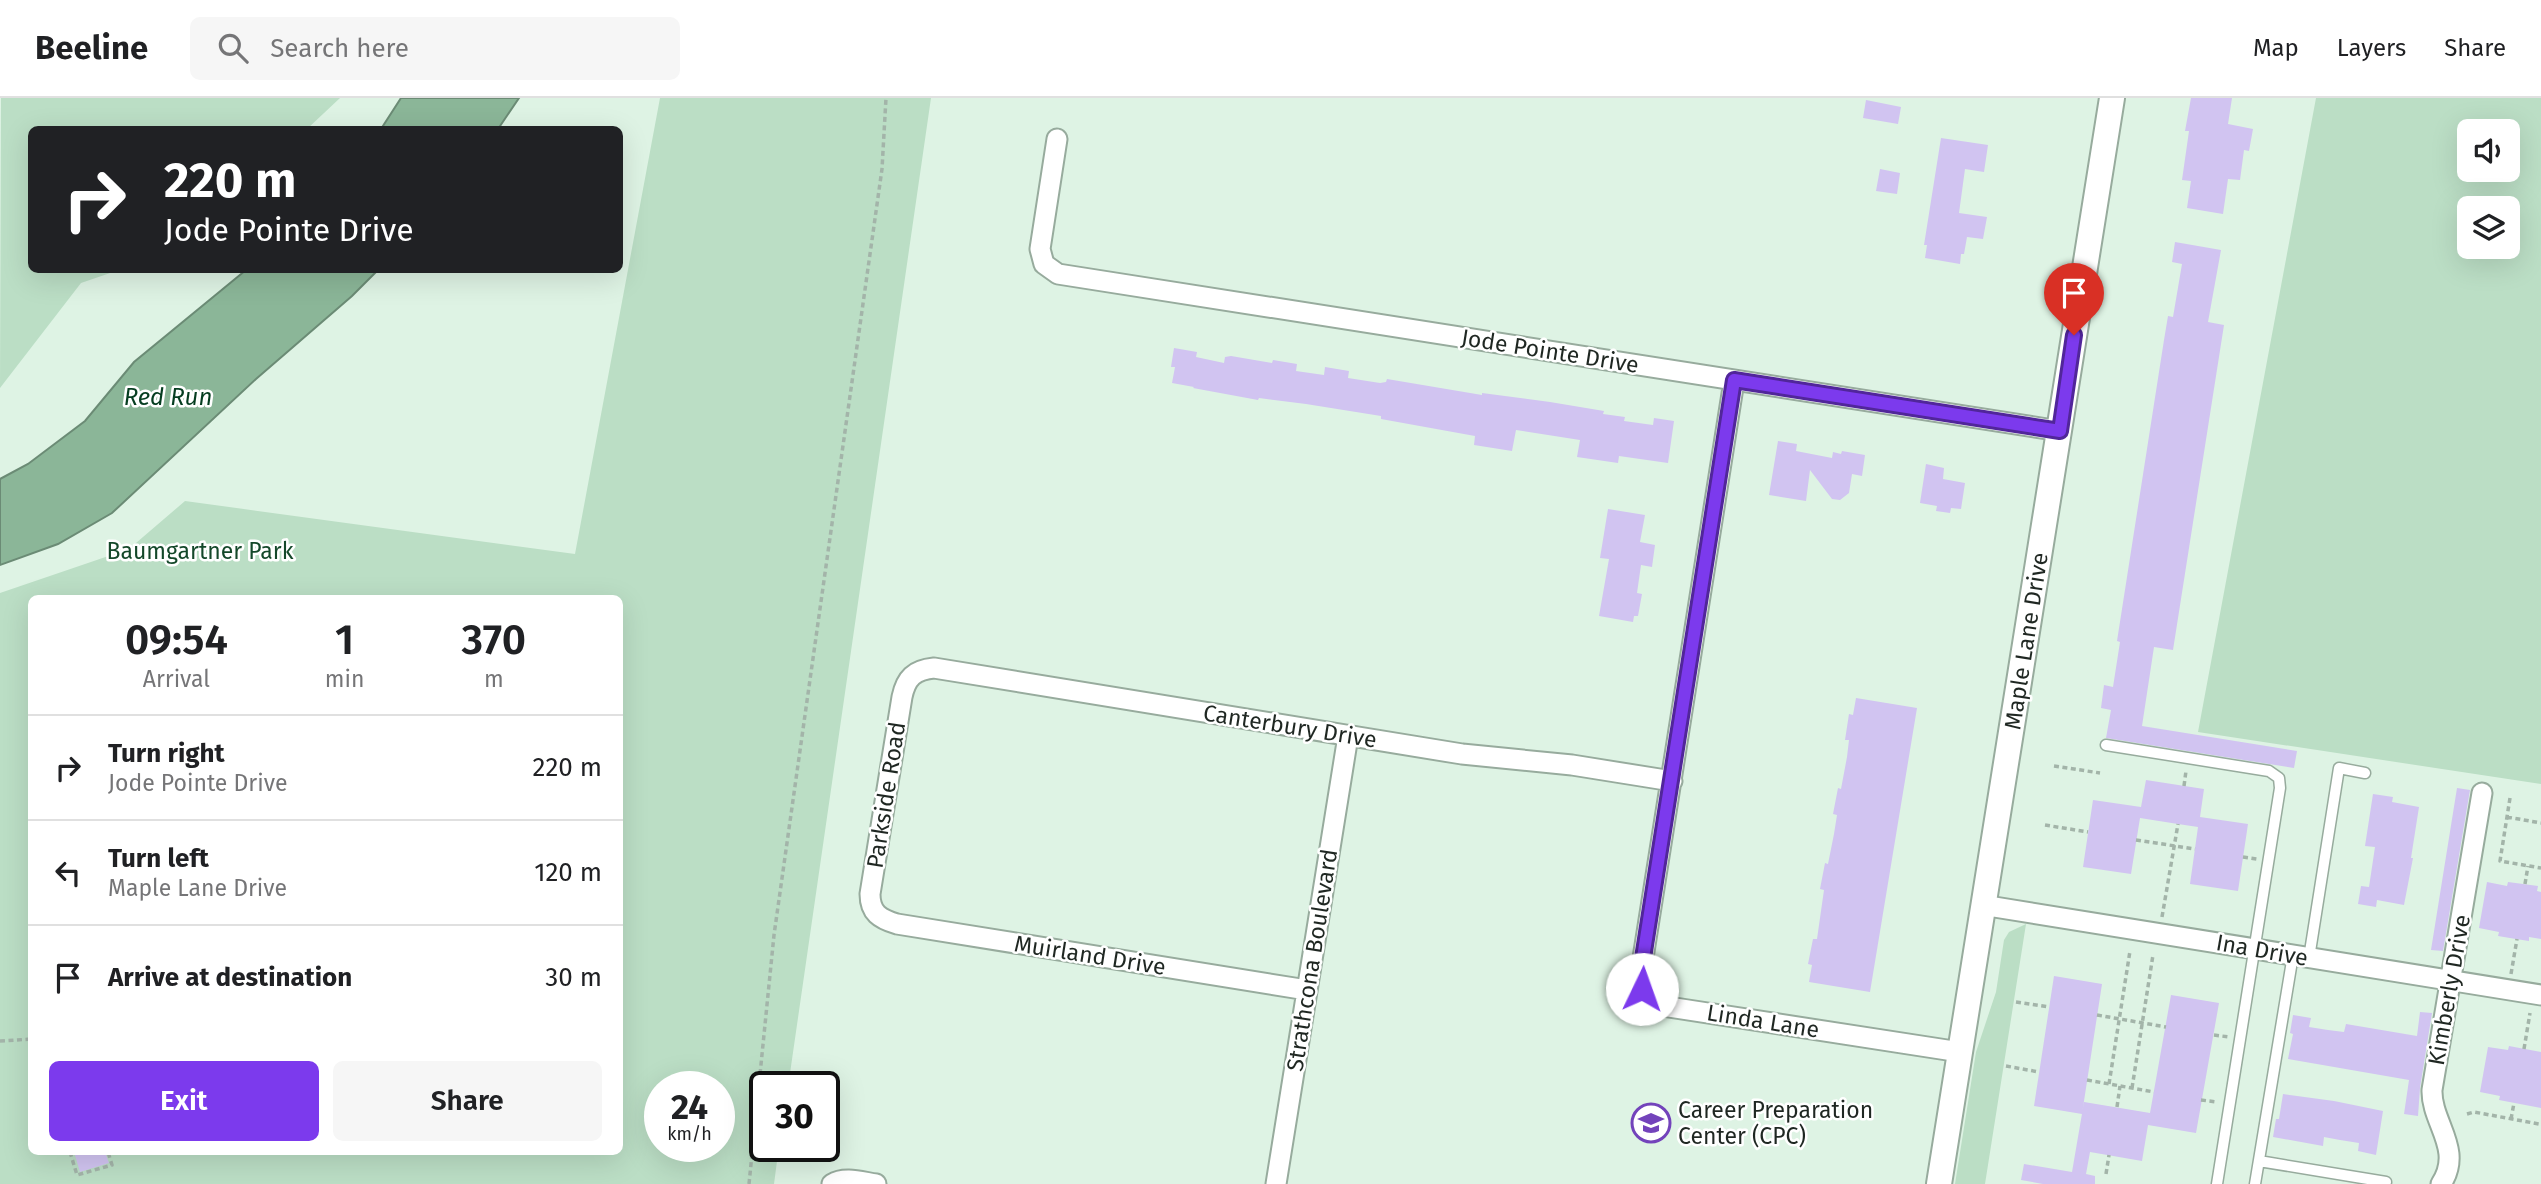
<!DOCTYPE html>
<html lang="en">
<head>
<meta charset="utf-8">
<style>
  :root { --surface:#fff; --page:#f6f6f6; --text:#202124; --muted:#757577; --line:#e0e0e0; --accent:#7c3aed }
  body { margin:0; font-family:"Fira Sans",sans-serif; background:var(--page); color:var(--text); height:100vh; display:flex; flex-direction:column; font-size:26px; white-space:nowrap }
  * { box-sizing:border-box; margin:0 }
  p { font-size:23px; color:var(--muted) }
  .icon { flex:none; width:38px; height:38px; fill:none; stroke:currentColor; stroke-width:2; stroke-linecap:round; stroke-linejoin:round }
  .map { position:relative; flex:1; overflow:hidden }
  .sheet { position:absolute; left:28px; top:497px; width:595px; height:560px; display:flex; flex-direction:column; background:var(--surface); border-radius:10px; box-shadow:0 7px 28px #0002 }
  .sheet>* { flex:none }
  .top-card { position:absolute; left:28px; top:28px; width:595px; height:147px; border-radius:10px; box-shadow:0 7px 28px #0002; background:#202124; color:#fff; overflow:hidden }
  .controls { position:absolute; left:2457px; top:21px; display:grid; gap:14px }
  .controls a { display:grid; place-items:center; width:63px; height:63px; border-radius:10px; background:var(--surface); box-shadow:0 7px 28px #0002; font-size:35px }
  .speed { position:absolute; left:644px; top:973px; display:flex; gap:14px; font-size:35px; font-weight:700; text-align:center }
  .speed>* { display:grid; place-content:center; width:91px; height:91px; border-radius:50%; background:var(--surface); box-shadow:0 7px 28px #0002; line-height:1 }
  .speed small { font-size:18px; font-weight:400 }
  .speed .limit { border:4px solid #111; border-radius:10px; background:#fff; color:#111 }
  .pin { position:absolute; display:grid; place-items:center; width:60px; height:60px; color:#fff; margin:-72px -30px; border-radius:50% 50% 50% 0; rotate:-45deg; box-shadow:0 0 7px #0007 }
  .pin .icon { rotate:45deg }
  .me { position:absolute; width:77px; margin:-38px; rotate:3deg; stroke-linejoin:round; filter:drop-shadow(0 0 5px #0008) }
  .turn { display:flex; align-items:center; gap:24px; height:147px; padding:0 21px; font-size:32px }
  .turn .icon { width:91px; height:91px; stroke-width:2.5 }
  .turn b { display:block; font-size:49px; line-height:60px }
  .eta { display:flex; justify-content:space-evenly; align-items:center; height:119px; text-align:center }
  .eta b { font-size:42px; font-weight:600; line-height:49px }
  .action { display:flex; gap:14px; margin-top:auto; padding:14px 21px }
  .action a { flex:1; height:80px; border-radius:10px; background:var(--accent); color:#fff; font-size:28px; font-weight:600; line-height:80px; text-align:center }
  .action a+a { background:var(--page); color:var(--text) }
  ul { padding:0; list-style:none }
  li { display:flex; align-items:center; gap:21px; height:105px; padding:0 21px; border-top:2px solid var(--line) }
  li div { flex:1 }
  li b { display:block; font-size:26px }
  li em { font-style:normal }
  header { display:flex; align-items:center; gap:42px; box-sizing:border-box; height:98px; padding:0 35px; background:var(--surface); border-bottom:2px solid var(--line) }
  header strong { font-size:33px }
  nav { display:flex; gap:38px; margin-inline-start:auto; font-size:24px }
  .search { width:490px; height:63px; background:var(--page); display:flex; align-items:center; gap:18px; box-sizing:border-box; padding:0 24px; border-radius:10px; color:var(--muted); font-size:26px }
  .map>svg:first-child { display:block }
  .green { fill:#bbdec5; fill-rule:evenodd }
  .water { fill:#8bb698; stroke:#6b8b75; stroke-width:2 }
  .building { fill:#d1c4f1 }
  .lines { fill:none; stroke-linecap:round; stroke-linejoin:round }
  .service-casing { stroke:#97ab9d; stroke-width:13 }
  .minor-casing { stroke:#97ab9d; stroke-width:23 }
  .tertiary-casing { stroke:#97ab9d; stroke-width:28 }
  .path { stroke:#a3b4a9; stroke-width:3.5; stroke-dasharray:5 3.5; stroke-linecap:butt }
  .service { stroke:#fff; stroke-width:10 }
  .minor { stroke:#fff; stroke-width:19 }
  .tertiary { stroke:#fff; stroke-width:24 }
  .route-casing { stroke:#51269a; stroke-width:18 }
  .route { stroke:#7c3aed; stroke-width:12 }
  .labels { text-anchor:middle; stroke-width:5; stroke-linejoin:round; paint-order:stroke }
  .street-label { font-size:23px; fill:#1f2722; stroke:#fff }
  .park-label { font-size:23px; fill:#14482a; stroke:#fff }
  .poi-label { font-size:23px; fill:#1f2722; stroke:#fff; text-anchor:start }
  .water-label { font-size:24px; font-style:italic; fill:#053d20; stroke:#fff }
</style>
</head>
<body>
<header>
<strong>Beeline</strong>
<div class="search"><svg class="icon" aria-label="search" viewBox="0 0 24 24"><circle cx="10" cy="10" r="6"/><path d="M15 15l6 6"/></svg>Search here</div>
<nav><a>Map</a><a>Layers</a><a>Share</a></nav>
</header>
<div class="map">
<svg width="2541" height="1086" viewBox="0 0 2541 1086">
  <rect width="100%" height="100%" fill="#def3e4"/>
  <!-- green -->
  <path class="green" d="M1 0H340L307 31 32 32V172H119L81 185 0 290Z
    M660 0H931L788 989H765V1048H779L774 1086H0V495L129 451 185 403 575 456ZM32 500H620V1054H32ZM660 989H719V1048H660Z
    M2316 0H2541V686L2198 634ZM2469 33H2508V72H2469ZM2469 110H2508V149H2469Z
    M2026 826 1985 1086H1955L1976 954 1996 894 2004 842 2009 834Z"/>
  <!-- water -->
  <path class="water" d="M401 0H519L498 31H381Z
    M246 172H378L352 198 256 281 112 415 58 446 0 467V381L28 366 85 323 134 264Z"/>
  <!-- building -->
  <path class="building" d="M2191 0H2232L2228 26 2253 31 2249 53 2244 52 2240 82 2228 81 2223 116 2187 110 2191 83 2182 82 2189 33H2185Z
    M1866 2 1901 9 1898 26 1863 20Z
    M1941 40 1988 47 1984 74 1965 71 1959 115 1987 119 1983 141 1967 139 1964 156H1961L1960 166 1925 160 1927 147H1924Z
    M1880 71 1900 75 1897 96 1876 93Z
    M2175 144 2221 152 2208 224 2224 227 2173 552 2154 549 2142 628 2297 653 2294 670 2106 640 2111 612 2101 610 2104 587 2113 589 2120 544 2117 543 2164 242 2168 218 2173 219 2182 166 2172 164Z
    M1174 250 1197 254 1196 259 1224 265 1225 259 1231 258 1272 265 1273 262 1297 266 1296 273 1324 277 1325 269 1349 273 1348 280 1380 285 1386 284 1387 281 1482 297V295L1550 304 1604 313 1603 316 1625 319 1624 323 1653 327 1654 320 1674 323 1668 365 1619 358 1618 365 1577 359 1580 342 1516 332 1512 353 1474 347 1475 338 1381 321V318L1306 306 1259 300 1258 302 1193 290 1194 289 1172 285 1175 269H1171Z
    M1778 343 1797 346 1796 353 1832 360 1833 354 1841 356 1842 353 1865 357 1862 378 1852 376 1849 395 1840 402 1832 401 1810 372 1806 403 1769 397Z
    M1926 366 1944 370 1943 381 1965 385 1961 411 1951 410 1950 415 1936 413 1937 408 1920 405Z
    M1608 411 1645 417 1640 444 1655 447 1652 469 1641 467 1637 495 1642 496 1638 518H1634L1633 524 1599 518 1609 461 1600 460Z
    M1856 600 1917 610 1870 894 1809 884 1812 867 1808 866 1813 841H1817L1824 792 1820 791 1825 765 1828 766 1834 736 1837 717 1833 716 1838 690 1841 691 1847 659 1849 642H1845L1849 616 1853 617Z
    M2146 682 2204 691 2200 719 2248 726 2238 793 2190 786 2198 729 2178 726 2140 720 2131 776 2083 769 2093 702 2141 709Z
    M2457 690 2470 692 2443 853 2431 852Z
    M2373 696 2393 699 2392 704 2419 709 2411 760H2413L2404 807 2377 802 2376 809 2358 806 2361 788 2369 789 2375 749 2365 748Z
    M2487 784 2507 788 2508 784 2538 788 2537 793 2541 794V841L2529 839V843L2516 841 2498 838 2499 834 2479 830Z
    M2054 878 2102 886 2082 1016 2034 1008Z
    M2171 897 2219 905 2196 1035 2148 1027 2142 1063 2090 1054 2086 1076 2095 1078V1086H2043L2021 1082 2024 1066 2072 1074 2084 1004 2150 1015Z
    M2420 914 2432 915 2420 990 2418 1018 2404 1016 2409 982 2288 961 2293 936 2290 935 2293 917 2311 920 2309 929 2328 932 2344 934 2346 926 2417 938Z
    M2509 948 2541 954V1010L2499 1002 2500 998 2480 994 2488 949 2508 952Z
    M2283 996 2334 1003 2383 1013 2376 1057 2358 1053 2359 1045 2340 1042 2324 1039 2323 1048 2273 1039 2276 1021H2279Z
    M74 1054H105L109 1065 80 1074Z"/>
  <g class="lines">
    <defs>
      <path id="service" d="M2106 647 2269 673 2279 680 2280 690 2217 1086
        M2309 860 2339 670 2365 675
        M2259 1063 2386 1084
        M2255 1086 2293 857"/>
      <path id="minor" d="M1057 41 1040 151 1044 166 1058 176 2060 333
        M1734 283 1640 879C1643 894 1648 900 1662 908L1960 954
        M1982 807 2541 897
        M1307 892 897 826C880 821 870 815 870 796L902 599C906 580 914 572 934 570L1462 656 1572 667 1672 683
        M832 1086C845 1078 862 1084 876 1086
        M1276 1086 1348 638
        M2441 1086C2464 1051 2431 1025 2432 992L2482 695"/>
      <path id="tertiary" d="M1939 1086 2112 0"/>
    </defs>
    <!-- service casing -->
    <use href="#service" class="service-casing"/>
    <!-- minor casing -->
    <use href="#minor" class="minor-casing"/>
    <!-- tertiary casing -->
    <use href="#tertiary" class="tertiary-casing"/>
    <!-- path -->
    <path class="path" d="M2054 668 2100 675
      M2184 688 2186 673
      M2510 700 2500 763 2541 770
      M2507 719 2541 725
      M2045 727 2088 734
      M2136 742 2195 751
      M2243 759 2257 761
      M2525 786 2528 768
      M2162 819 2178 726
      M2511 876 2517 841
      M2016 904 2049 909
      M2097 917 2166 929
      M2214 937 2229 939
      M0 943 32 941
      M2524 951 2530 915
      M2006 968 2039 974
      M2087 982 2154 994
      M2109 986 2130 853
      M2132 990 2153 857
      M2201 1002 2217 1004
      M2117 1009 2120 988
      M2467 1016 2474 1014 2539 1026
      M2511 1021 2514 1005
      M70 1054 77 1077 112 1067 108 1054
      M2106 1076 2109 1057
      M749 1086 774 837 882 71 886 0"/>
    <!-- service -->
    <use href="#service" class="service"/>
    <!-- minor -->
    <use href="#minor" class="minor"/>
    <!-- tertiary -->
    <use href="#tertiary" class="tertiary"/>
  </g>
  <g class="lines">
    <defs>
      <path id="route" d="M1642 891 1640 879 1734 282 2060 333 2074 237"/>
    </defs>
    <!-- route casing -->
    <use href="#route" class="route-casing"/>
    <!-- route -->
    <use href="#route" class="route"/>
  </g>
  <!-- icons -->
  <defs>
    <symbol id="school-ring" viewBox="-11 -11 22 22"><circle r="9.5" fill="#fff" stroke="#7343bb" stroke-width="1.5"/><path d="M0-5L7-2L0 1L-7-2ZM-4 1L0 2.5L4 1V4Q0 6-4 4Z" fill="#7343bb"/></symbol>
  </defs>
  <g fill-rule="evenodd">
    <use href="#school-ring" x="1629" y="1003" width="44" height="44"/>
  </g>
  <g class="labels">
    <!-- street labels -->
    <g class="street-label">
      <text transform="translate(1550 253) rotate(9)" y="8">Jode Pointe Drive</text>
      <text transform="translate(2026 543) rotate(-81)" y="8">Maple Lane Drive</text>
      <text transform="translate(1290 628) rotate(9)" y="8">Canterbury Drive</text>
      <text transform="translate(886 697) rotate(-81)" y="8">Parkside Road</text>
      <text transform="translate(2262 852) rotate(10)" y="8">Ina Drive</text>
      <text transform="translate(1090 857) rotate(9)" y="8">Muirland Drive</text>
      <text transform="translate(1312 862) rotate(-81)" y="8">Strathcona Boulevard</text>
      <text transform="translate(2449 892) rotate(-80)" y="8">Kimberly Drive</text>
      <text transform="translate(1763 923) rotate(9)" y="8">Linda Lane</text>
    </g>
    <!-- park labels -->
    <g class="park-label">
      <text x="200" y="461">Baumgartner Park</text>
    </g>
    <!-- poi labels -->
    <g class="poi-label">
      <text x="1678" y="1020">Career Preparation<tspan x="1678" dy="26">Center (CPC)</tspan></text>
    </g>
    <!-- water labels -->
    <g class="water-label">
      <text x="168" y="307">Red Run</text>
    </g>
  </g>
</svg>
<div class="controls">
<a><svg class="icon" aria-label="sound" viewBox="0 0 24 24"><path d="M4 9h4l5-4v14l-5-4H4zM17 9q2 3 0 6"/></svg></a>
<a><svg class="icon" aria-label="layers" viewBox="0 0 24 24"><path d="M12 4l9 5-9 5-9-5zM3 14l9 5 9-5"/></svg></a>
</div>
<div class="speed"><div>24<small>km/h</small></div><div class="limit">30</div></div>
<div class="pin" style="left:2074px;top:237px;background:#d93025"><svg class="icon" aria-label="arrive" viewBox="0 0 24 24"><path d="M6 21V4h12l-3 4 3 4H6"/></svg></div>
<svg class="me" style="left:1642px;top:891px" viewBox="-20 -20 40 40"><circle r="19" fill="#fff"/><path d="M0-13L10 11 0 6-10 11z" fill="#7c3aed"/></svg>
<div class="top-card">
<div class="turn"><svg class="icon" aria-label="right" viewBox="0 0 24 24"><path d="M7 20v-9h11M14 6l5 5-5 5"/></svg><div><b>220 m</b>Jode Pointe Drive</div></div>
</div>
<section class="sheet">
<div class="eta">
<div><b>09:54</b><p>Arrival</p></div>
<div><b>1</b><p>min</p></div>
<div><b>370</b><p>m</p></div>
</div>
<ul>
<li><svg class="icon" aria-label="right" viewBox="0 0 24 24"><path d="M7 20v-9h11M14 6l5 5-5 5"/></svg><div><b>Turn right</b><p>Jode Pointe Drive</p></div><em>220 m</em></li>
<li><svg class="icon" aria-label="left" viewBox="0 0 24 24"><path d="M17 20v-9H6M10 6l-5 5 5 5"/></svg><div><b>Turn left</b><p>Maple Lane Drive</p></div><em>120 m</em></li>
<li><svg class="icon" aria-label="arrive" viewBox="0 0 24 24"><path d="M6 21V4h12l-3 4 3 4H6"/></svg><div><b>Arrive at destination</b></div><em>30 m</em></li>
</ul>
<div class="action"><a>Exit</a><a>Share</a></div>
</section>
</div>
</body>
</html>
